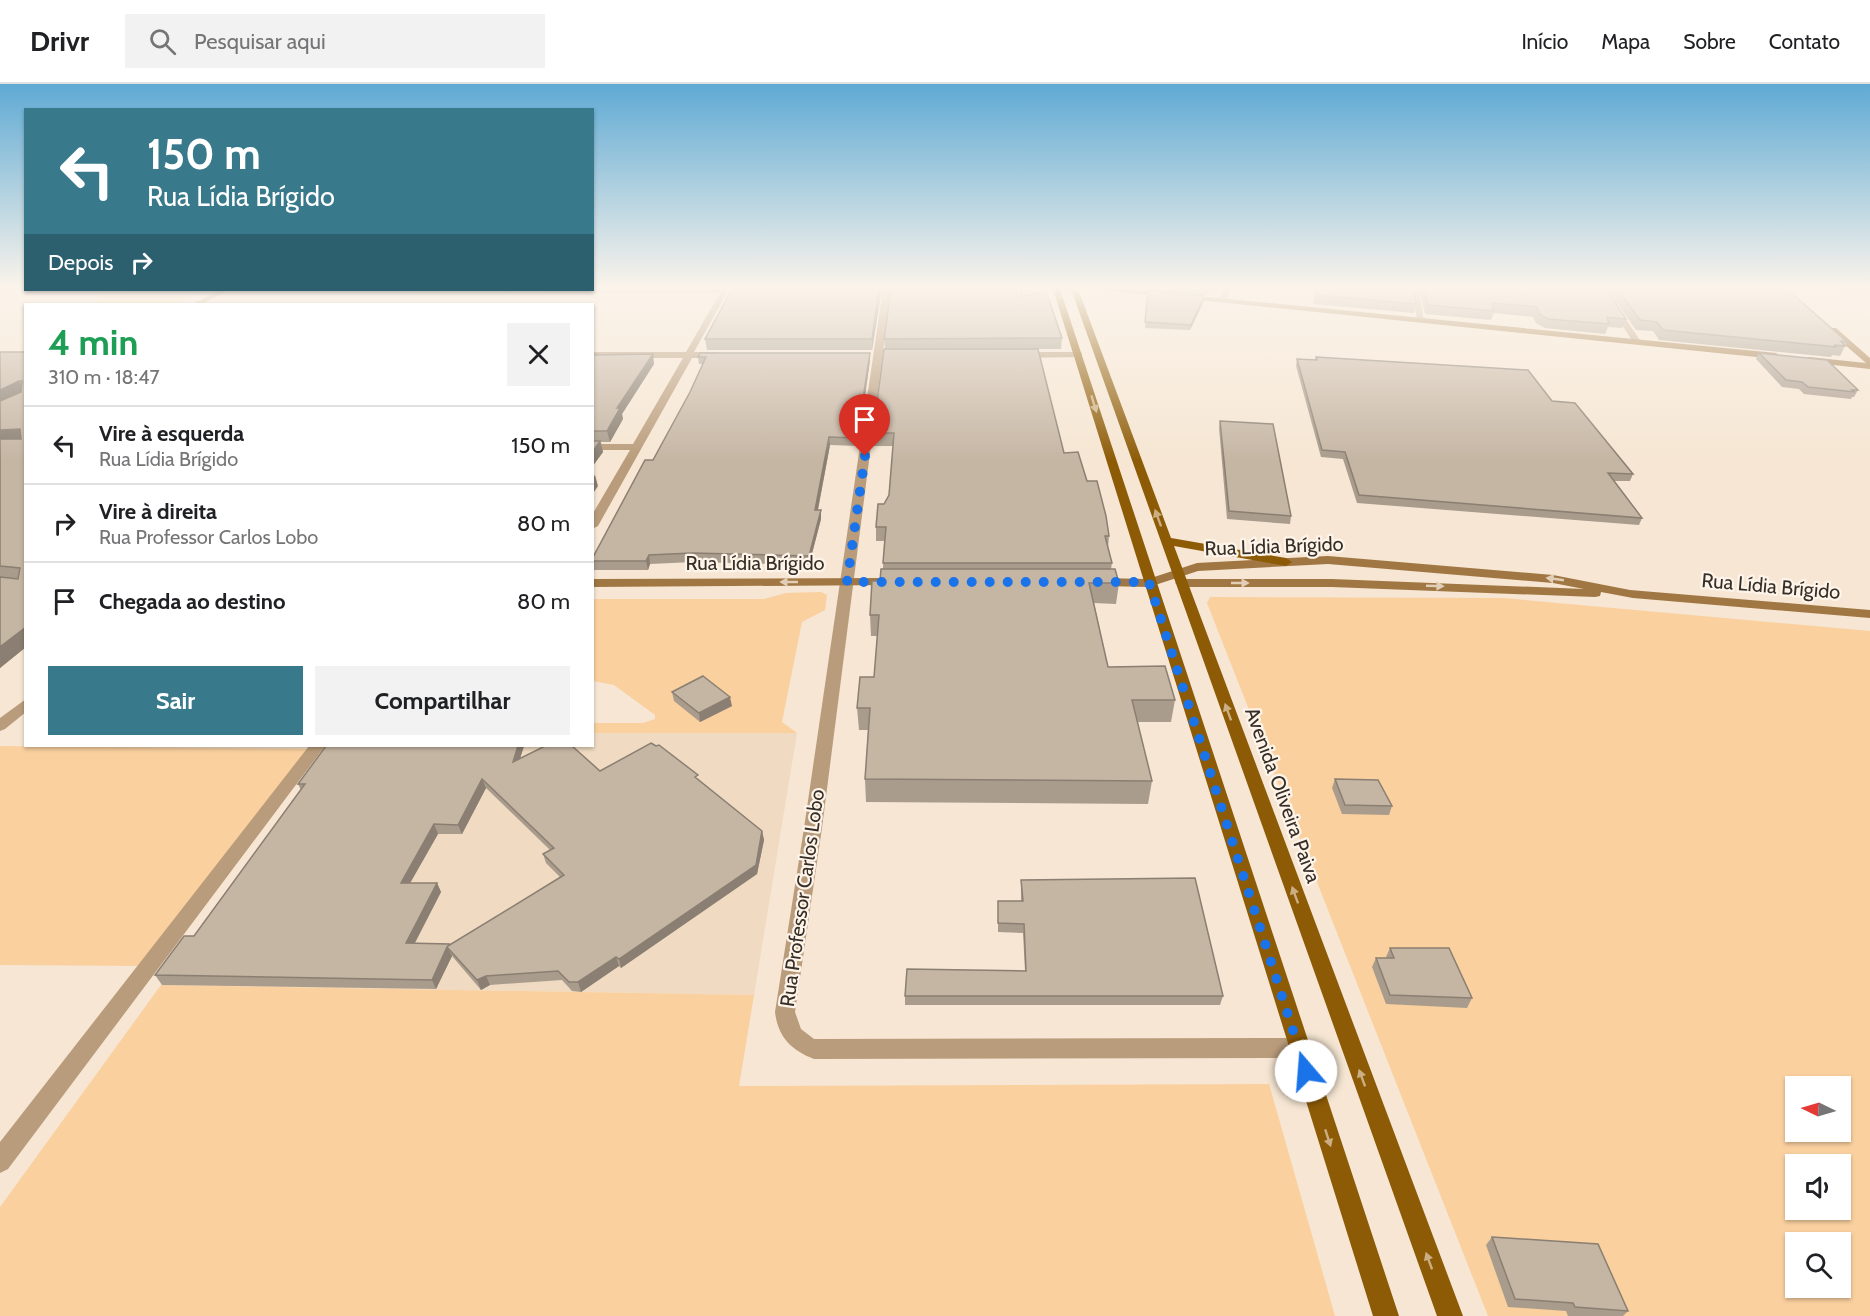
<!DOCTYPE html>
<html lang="pt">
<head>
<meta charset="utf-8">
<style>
  :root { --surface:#fff; --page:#f2f2f2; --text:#202124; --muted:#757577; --line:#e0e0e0; --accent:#38798b }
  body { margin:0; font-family:Cabin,sans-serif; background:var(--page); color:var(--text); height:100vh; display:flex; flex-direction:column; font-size:22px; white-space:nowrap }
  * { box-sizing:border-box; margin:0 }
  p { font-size:20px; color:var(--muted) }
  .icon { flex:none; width:33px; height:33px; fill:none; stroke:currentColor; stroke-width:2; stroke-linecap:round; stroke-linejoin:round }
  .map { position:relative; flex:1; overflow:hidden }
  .details { position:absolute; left:24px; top:219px; width:570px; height:444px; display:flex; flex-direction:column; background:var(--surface); border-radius:0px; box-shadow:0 2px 4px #0004 }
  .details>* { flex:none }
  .hud { position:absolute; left:24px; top:24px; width:570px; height:183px; border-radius:0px; box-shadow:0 2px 4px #0004; background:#38798b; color:#fff; overflow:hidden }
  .needle { width:39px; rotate:275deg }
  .buttons { position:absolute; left:1785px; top:992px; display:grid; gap:12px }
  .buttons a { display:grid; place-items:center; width:66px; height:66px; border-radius:0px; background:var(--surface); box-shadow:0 2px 4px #0004; font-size:30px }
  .pin { position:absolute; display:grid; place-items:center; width:51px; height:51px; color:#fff; margin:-62px -26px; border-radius:50% 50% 50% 0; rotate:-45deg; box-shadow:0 0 6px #0007 }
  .pin .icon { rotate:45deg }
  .me { position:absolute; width:66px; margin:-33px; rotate:342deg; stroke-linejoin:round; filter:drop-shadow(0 0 4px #0008) }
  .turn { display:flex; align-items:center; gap:21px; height:126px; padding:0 24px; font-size:27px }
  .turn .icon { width:78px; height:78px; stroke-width:2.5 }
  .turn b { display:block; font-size:42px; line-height:51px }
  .then { display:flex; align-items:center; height:57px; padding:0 24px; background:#0003; gap:12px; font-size:22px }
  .round { display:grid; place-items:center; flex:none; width:63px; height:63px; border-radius:0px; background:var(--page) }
  .overview { display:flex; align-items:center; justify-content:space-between; height:102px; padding:0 24px }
  h1 { font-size:36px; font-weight:700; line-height:45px; color:#1e9e55 }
  .button { display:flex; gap:12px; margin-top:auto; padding:12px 24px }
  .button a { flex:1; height:69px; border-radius:0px; background:var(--accent); color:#fff; font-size:24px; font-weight:700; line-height:69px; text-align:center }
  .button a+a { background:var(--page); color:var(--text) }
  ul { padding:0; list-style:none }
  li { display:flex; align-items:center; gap:18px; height:78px; padding:0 24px; border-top:2px solid var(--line) }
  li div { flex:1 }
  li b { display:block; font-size:22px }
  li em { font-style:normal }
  header { display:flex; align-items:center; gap:36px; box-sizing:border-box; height:84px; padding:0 30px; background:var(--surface); border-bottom:2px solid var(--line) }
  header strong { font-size:28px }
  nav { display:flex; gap:33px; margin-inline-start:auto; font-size:21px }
  .search { width:420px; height:54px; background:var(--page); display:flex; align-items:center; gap:15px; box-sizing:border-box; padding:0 21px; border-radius:0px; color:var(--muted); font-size:22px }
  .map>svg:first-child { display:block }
  .built { fill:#f0dbc2 }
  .green { fill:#fad09f; fill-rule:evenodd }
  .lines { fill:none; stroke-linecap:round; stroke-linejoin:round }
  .street { fill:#b99c7b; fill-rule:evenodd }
  .secondary { fill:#a07642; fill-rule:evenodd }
  .primary { fill:#8d5b06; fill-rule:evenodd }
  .wall { fill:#a99c8c; fill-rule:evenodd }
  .shaded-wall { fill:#8a7f72 }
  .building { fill:#c5b5a3; stroke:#8a7f72; stroke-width:1.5; fill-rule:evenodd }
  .oneway { fill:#cbaf83 }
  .oneway2 { fill:#e2ceb7 }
  .route { stroke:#1a73e8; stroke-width:10; stroke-dasharray:0 18 }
  .labels { text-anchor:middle; stroke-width:4.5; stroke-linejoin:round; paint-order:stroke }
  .street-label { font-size:20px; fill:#362f28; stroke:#fef4e9 }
</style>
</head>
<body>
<header>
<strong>Drivr</strong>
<div class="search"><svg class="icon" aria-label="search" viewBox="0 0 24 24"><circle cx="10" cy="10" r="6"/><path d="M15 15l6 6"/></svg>Pesquisar aqui</div>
<nav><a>Início</a><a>Mapa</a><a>Sobre</a><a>Contato</a></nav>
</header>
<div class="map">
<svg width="1870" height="1232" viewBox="0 0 1870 1232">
  <rect width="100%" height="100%" fill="#f6e6d3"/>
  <!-- built -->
  <path class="built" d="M593 649H797L754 911 161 901 336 662H592Z"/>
  <!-- green -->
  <path class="green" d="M107 211 193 212 176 220H86Z
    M821 508 827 511 825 526 802 538 782 638 797 649H593V639H643L655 635V631L614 601 593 597V515H764L786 509Z
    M1210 513 1503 514 1870 547V1232H1488L1207 519ZM1796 1002H1840V1047H1796ZM1796 1080H1840V1125H1796ZM1796 1158H1840V1203H1796Z
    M0 662 313 665 148 882 0 881Z
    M161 901 754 911 739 1002 1269 1000 1335 1232H0V1123Z"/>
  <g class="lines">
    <!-- street -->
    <path class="street" d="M0 205H26L29 206 0 207Z
      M729 205 694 268H718L722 271 718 274H692L598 442 592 445V431L630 366H592V360H633L683 274H592V268H686L720 209 130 208 126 206Z
      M883 205H891L822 744 795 928 801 945 814 955 1299 954 1307 957 1310 964 1307 971 1299 974 814 975C791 966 778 953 775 928L804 744Z
      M1224 205H1231L1226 216 1222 218 1218 216Z
      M1412 205H1419L1424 238 1417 236Z
      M1600 205H1606L1641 258 1640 260H1634Z
      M1079 268 1082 269V273L1018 274 1014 271 1018 268Z
      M26 615V628L5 645 0 647V634Z
      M309 662H325L8 1085 0 1089V1058Z"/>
    <!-- secondary -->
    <path class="secondary" d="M1107 205H1127L1776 269 1780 272 1776 275 1110 207Z
      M220 206H229L202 220H193Z
      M1830 244H1836L1870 274V285L1806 278 1805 276 1809 273 1866 279 1830 248Z
      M1328 472 1553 491 1630 506 1870 526V534L1633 514 1601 508 1600 512 1595 513 1332 503H1181L1175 499 1181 495H1332L1584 505 1553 499 1328 480 1198 487 1149 503 1100 502 1094 498 1100 494 1148 495 1197 479Z
      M890 494 896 498 895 501 592 503V495Z"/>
    <!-- primary -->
    <path class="primary" d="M1053 205H1060L1399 1232H1373Z
      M1071 205H1078L1171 454 1286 474 1292 478 1286 482 1174 462 1463 1232H1437Z"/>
  </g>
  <!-- wall -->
  <path class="wall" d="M881 205 872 266H707L705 255Z
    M1147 205H1210L1207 211Z
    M1316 205 1416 220 1414 229 1313 220Z
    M1419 205H1606L1626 235 1622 244 1608 243 1605 250 1545 244 1536 239 1533 233 1494 229 1491 236 1425 230Z
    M1607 205H1787L1847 258 1840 272 1832 271 1831 273 1659 256 1653 247 1636 246Z
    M1838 205H1870V207Z
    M1148 206 1204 212V217L1190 246 1145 244Z
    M1022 212 1062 254 1061 265H1038L1064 369 1087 397 1109 452 1108 463 1112 479 1111 485 1119 499 1116 520 1094 519 1108 583 1175 616 1171 638H1137L1152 697 1148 720 866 718 865 695 868 646H859L857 624 874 593 877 552H871L870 531 880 497 883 485 884 457H876V443L884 420 889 411 893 362H873V349L885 265 884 255Z
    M0 268H26V563L0 584Z
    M870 269V276L858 362 830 361 818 426H821V435L809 481 693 478 650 480 648 486H594L592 475 653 376 690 308 703 280H699L698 273Z
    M1759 269 1858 306 1854 313H1852L1851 315 1804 310 1799 305 1782 303 1756 275Z
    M592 271 654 280 622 330 623 335 610 358H601L603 368 592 383Z
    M1316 273 1552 317 1633 390 1630 397H1613L1642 434 1639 441 1357 419 1343 375 1321 373 1296 282 1297 275 1315 276Z
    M1220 337 1291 432 1290 440 1227 435 1219 344Z
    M672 608 732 622 700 638 674 617Z
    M326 662H524L520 674 600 687 699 696 762 747 764 756 757 790 621 884 619 882 581 908 572 907 562 896 490 901 481 906 452 872 436 905 162 901 155 891 194 852 301 706 298 700ZM486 704 550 766 543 770 546 779 561 794 449 861V860L415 859 441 808 437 799H410L438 750H462Z
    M1335 695 1392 722 1389 731 1342 730 1332 704Z
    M1021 796 1223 912 1220 921H905V912L1025 887 1023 849 998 848V817H1021Z
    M1390 864 1472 914 1467 924 1386 920 1372 883 1376 874H1387L1386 873Z
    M1492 1153 1628 1227 1623 1232H1568L1566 1227 1508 1223 1486 1161Z"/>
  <!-- shaded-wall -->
  <path class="shaded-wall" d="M879 205H882L872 266V255Z
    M1204 212V217L1190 246 1191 241Z
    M870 269V276L858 362 857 354Z
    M653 270 654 280 622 330 623 335 610 358 607 347 617 324Z
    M19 297 25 307 0 319V306Z
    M20 345 26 355 0 358V346Z
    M829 353 830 361 816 435 815 426Z
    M600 357 603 368 592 383V369Z
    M595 391 598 402 592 411V395Z
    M821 426V435L809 481V472Z
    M649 471 650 480 648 486 646 477Z
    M26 543V563L0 584V563Z
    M730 613 732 622 700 638 699 629Z
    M518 662H524L516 687 513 678Z
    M482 695 486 704 462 750 458 741Z
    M434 740 438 750 405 808 401 799Z
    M762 747 764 756 757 790 621 884 619 875Z
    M437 799 441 808 410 868 406 859Z
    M447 863 452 872 436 905 432 896Z
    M616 873 619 882 581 908 578 898Z
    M486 892 490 901 481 906 477 896Z"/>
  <!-- building -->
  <path class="building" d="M732 205H879L872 255H705Z
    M891 205H1022V212L1046 207 1062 254 884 255Z
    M1316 205H1414L1416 220 1315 211Z
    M1424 205H1606L1626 235 1607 233 1609 240 1548 235 1539 230 1537 223 1492 219 1494 227 1428 221Z
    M1617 205H1787L1847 258 1841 257 1845 262 1834 261 1837 263 1663 246 1657 238 1640 236Z
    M1148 206 1204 212 1191 241 1145 238Z
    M884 265H1038L1064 369 1078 368 1087 397H1097L1106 432 1109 452H1105L1112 479H883L886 443H876L878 420H884L889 411 894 349H873Z
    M0 268H26V543L0 563V493L18 495 20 484 0 482V355H21L20 345 0 346V317L21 308 22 297H19L0 306Z
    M700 269H870L857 354 829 353 815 426H821L809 472 692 469 649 471 646 477H592V475L645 376H653L690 308 706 273H698Z
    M1759 269 1827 276 1858 306H1852L1855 308 1808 303 1802 298 1786 296Z
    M653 270 617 324H620L607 347H592V271Z
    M1316 273 1528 286 1552 317 1575 319 1633 390 1608 389 1642 434 1359 411 1345 368 1322 366 1297 275 1317 276Z
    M1220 337 1273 340 1291 432 1229 427Z
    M592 357H600L592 369Z
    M881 485H1115L1119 499H1089L1108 583 1165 582 1175 616H1132L1152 697 865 695 870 624H857L860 593H874L879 531H870L872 497H880Z
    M703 592 730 613 699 629 672 608Z
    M651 659 656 662 659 661 698 691 695 693 762 747 756 781 619 875 616 873 578 898H569L558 887 486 892 477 896 447 863 432 896 155 891 184 852H194L305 700H298L326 662H518L513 678 545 662H572L600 687ZM482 695 554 764 543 770 564 791 448 862 449 860 406 859 437 799H401L434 740 458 741Z
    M1335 695 1378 696 1392 722 1345 721Z
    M1195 794 1223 912H905L907 885 1026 887 1024 840 998 839V817H1023L1021 796Z
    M1390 864H1449L1472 914 1390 911 1376 874H1394Z
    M1492 1153 1598 1160 1628 1227 1575 1223 1573 1219 1515 1215Z"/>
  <!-- one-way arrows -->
  <defs><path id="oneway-solid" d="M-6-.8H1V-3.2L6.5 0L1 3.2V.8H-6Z" transform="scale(1.5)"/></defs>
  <g class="oneway">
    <use href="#oneway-solid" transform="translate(1094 320) rotate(73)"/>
    <use href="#oneway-solid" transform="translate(1158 434) rotate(-110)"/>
    <use href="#oneway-solid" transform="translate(1228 628) rotate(-110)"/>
    <use href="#oneway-solid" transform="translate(1295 811) rotate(-110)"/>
    <use href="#oneway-solid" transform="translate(1362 994) rotate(-110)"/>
    <use href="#oneway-solid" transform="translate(1328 1054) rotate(72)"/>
    <use href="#oneway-solid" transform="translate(1429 1177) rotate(-110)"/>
  </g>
  <g class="oneway2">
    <use href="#oneway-solid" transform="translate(1555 495) rotate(-172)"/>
    <use href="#oneway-solid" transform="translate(789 498) rotate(180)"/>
    <use href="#oneway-solid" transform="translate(1240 499)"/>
    <use href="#oneway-solid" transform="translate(1435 502) rotate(2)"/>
  </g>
  <!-- sky -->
  <linearGradient id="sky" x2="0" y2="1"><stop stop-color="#5faad4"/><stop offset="0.54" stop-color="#fbf4eb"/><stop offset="1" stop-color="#fbf4eb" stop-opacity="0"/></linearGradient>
  <rect width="1870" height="377" fill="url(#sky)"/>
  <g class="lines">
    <!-- route -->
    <path class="route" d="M865 372 847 498H1149L1306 987"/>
  </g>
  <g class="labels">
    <!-- street labels -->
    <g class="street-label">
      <text transform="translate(1274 462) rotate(-2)" y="7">Rua Lídia Brígido</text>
      <text x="755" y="486">Rua Lídia Brígido</text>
      <text transform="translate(1771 502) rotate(5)" y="7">Rua Lídia Brígido</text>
      <text transform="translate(1283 711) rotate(70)" y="7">Avenida Oliveira Paiva</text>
      <text transform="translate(802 814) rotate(-82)" y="7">Rua Professor Carlos Lobo</text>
    </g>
  </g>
</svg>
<div class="buttons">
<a><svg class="needle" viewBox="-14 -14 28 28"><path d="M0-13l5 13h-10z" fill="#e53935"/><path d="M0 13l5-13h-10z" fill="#757577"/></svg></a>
<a><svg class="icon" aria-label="sound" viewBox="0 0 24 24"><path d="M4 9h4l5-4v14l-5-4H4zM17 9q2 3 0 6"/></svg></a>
<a><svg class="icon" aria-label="search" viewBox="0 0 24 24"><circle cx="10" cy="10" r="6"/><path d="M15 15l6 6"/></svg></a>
</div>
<div class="pin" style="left:865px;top:372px;background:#d93025"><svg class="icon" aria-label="arrive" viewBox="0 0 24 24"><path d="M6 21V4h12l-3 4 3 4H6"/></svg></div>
<svg class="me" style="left:1306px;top:987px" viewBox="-20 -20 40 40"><circle r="19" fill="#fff"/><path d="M0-13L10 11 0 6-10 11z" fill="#1a73e8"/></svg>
<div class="hud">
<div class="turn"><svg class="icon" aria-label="left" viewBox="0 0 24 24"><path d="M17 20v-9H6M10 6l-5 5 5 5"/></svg><div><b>150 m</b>Rua Lídia Brígido</div></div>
<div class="then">Depois<svg class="icon" aria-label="right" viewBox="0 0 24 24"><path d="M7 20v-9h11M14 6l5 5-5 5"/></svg></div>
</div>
<section class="details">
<div class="overview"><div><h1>4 min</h1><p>310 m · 18:47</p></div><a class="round"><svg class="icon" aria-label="close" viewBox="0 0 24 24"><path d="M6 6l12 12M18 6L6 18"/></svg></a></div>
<ul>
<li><svg class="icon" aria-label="left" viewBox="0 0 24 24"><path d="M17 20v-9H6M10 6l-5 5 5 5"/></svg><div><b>Vire à esquerda</b><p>Rua Lídia Brígido</p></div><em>150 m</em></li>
<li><svg class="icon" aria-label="right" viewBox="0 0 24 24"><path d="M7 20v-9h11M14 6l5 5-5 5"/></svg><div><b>Vire à direita</b><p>Rua Professor Carlos Lobo</p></div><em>80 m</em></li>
<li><svg class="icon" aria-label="arrive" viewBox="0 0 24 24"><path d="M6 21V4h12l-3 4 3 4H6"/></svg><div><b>Chegada ao destino</b></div><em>80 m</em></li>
</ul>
<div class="button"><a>Sair</a><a>Compartilhar</a></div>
</section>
</div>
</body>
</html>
